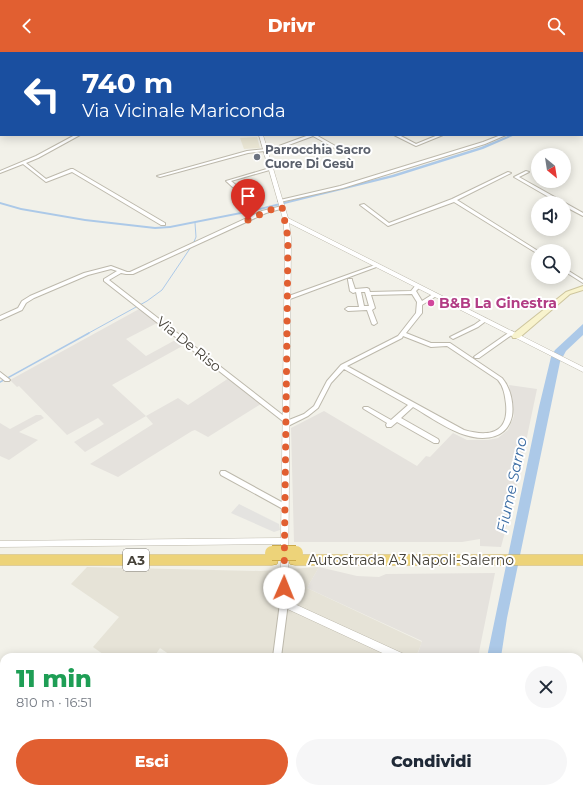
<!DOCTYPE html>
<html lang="it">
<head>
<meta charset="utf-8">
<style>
  :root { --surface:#fff; --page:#f6f6f7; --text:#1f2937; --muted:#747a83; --accent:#e15f31 }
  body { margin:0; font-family:Montserrat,sans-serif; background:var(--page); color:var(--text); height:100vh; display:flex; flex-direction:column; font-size:15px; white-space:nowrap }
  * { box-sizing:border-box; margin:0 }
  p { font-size:13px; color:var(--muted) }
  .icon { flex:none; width:22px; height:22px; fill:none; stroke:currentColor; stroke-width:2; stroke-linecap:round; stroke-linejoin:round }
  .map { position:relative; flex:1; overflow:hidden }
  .side { position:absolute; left:0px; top:601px; width:583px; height:140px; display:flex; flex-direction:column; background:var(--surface); border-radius:12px 12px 0 0; box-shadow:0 2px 10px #0003 }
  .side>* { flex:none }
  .guide { position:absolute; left:0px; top:0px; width:583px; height:84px; box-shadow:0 2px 10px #0003; background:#1a4fa0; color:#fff; overflow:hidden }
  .needle { width:26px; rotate:150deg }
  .tools { position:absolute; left:531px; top:96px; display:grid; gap:8px }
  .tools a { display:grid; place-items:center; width:40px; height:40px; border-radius:50%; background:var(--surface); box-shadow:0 2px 10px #0003; font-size:20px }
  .pin { position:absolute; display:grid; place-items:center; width:34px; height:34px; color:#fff; margin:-41px -17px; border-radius:50% 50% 50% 0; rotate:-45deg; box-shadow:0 0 4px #0007 }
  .pin .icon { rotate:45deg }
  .me { position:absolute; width:44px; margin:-22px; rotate:1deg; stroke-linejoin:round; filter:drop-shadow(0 0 3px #0008) }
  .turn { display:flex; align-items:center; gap:14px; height:84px; padding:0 16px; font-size:18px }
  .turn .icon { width:52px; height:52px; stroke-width:2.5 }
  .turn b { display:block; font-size:28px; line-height:34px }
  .round { display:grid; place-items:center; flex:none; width:42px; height:42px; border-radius:21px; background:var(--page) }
  .overview { display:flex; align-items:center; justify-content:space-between; height:68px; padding:0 16px }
  h1 { font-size:24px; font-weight:800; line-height:30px; color:#1e9e55 }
  .cta { display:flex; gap:8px; margin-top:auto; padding:8px 16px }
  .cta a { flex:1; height:46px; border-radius:24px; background:var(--accent); color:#fff; font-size:16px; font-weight:800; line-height:46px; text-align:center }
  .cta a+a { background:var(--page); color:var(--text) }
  header { display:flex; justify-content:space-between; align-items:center; height:52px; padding:0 16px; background:var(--accent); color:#fff; font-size:18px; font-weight:800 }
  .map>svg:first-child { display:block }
  .residential { fill:#e6e3d7 }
  .industrial { fill:#e5e2dd }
  .education { fill:#eae6d4 }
  .parking { fill:#e4e3e0 }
  .water { fill:#acc9e8 }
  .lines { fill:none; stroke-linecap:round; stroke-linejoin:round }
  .stream-far1 { stroke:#acc9e8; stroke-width:1 }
  .stream { stroke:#acc9e8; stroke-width:1.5 }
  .canal { fill:#acc9e8; fill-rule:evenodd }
  .minor-casing { stroke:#bdb9ac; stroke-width:2 }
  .tertiary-casing { stroke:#bdb9ac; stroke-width:1 }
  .secondary-casing { stroke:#cdc59d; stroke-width:2 }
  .motorway-casing { stroke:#cbaa4a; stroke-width:1 }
  .minor { fill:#fff; fill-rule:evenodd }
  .tertiary { fill:#fff; fill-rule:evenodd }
  .secondary { fill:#f8f3cd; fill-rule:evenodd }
  .motorway { fill:#edd379; fill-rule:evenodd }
  .rail-casing { stroke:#979797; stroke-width:3.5 }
  .rail { stroke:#fff; stroke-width:2; stroke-dasharray:6; stroke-linecap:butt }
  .motorway-bridge-casing { stroke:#cbaa4a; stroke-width:16; stroke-linecap:butt }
  .motorway-bridge { stroke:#edd379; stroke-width:14 }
  .route { stroke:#e15f31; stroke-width:7; stroke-dasharray:0 12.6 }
  .worship-dot { fill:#6b7280; stroke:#fff; stroke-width:1.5 }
  .hotel-dot { fill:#d1479c; stroke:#fff; stroke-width:1.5 }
  .labels { text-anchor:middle; stroke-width:4; stroke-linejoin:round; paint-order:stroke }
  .far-worship-label { font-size:12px; font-weight:bold; fill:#5b616d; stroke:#fff; text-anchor:start }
  .shield { fill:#fff; stroke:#7d7a74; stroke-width:1 }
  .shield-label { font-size:13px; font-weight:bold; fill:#454138 }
  .hotel-label { font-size:14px; font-weight:bold; fill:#b23c85; stroke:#fff; text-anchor:start }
  .street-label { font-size:14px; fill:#454138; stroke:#fff }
  .water-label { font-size:15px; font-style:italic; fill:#3d6ea5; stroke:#fff }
</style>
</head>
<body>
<header><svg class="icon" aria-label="back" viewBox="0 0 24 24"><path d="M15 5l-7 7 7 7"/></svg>Drivr<svg class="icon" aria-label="search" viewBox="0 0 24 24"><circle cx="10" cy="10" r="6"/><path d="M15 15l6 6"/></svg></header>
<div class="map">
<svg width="583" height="741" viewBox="0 0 583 741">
  <rect width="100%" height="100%" fill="#f2f1e9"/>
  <!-- residential -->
  <path class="residential" d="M87 515 261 519 319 515 307 536 422 590 416 605H173L160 596 154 605H107L93 595 119 565 71 532Z"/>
  <!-- industrial -->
  <path class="industrial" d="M141 256 159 270 126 287 146 304 179 286 186 292 112 333 146 364 178 346 188 353 229 326 261 352 208 385 195 378 192 379 118 425 90 412 153 372 146 364 85 400 74 390 104 372 98 366 67 383 19 334 17 335 10 328Z
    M509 333 537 337 515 442 501 495 480 494V487L462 490H294L291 376 324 359 417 414 426 404 430 405 453 381 467 388H488L498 386 508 378 514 364Z
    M36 363H41L44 366 19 380 38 388 9 408 0 404V371L10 377Z
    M319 515 357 524 379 525 386 522 495 521 478 605 417 604 422 589 307 536Z
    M52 737H379L383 740 49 741Z"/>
  <!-- education -->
  <path class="education" d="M257 85 260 96 244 97 240 86Z"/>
  <!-- parking -->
  <path class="parking" d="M239 452 279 472 280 478 274 480 231 461Z"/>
  <!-- water -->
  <path class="water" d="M583 272V283L566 299 560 310 507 566 501 605H487L539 355 551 305 555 298Z"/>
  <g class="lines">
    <!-- stream-far1 -->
    <path class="stream-far1" d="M193 192 196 185 195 171
      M87 282 147 249 162 238 191 195"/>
    <!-- stream -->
    <path class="stream" d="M0 330 89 281"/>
    <!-- canal -->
    <path class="canal" d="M582 53H583V56H582Z
      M510 83H515L483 97 394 125 256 159 170 176 155 177 85 169 21 158 0 152V150L21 156 85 167 155 175 170 174 256 157 392 123 481 95Z"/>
    <defs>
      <path id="minor" d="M12 0H17L16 1H11Z
        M192 0H197L195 1H190Z
        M265 0H269L268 1H264Z
        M348 0H353L354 1H349Z
        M396 0H401L402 1H397Z
        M478 0H483L484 1H479Z
        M506 0H511L512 1H507Z
        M0 5H1V7H0Z
        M582 36H583V39H582Z
        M582 49H583V52H582Z
        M75 83H80L38 106 26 111 46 127 71 117H73L165 171V173H161L72 120 46 130 23 112 0 121V119L36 104Z
        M309 83H316L346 100 343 101 313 84 267 101H265L264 99 248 101 160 125 157 124 247 99 266 97 268 98Z
        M394 83H399L416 92 438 83H443L416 94Z
        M501 83H506L485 92 343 136 280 150 278 149 280 148 340 134 483 90Z
        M270 116 273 117 231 129 241 137V139H237L226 129Z
        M526 119 529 120 519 125 583 161V164L564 154V151H559L514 125Z
        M508 120 511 121 457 148 538 199V202L454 150 388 174 360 153 364 152 389 171 452 147Z
        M282 154 284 155V156L266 161 133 222H126L121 221 109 228 289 368 304 362 314 354 327 329 341 313 398 284 416 261 417 250 412 242 371 243 375 256 372 258 377 271 374 273 372 272 367 258 348 259 345 257 348 255H359L356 240 353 241 350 239 348 228V227H352V228L355 237 367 236 369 237 370 240 411 239 415 234H419L420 235 416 239 422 249 433 242 435 241 438 243 422 253V261L406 281 431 291H450L502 326C510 335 514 351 512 364 510 373 505 381 495 384 468 393 437 369 413 355L401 366 438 387 439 389 438 391H434L397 370 391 375H387L386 373 387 371 364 357 363 356 364 355H368L391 368 408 353 344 317 331 331 318 356 308 364 288 374H284L283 372 284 370 104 229V227L117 219 111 217 88 223 34 246 26 251 22 258 0 268V264L18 256 22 249 30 244 84 221 111 214 127 220H130L262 159ZM361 240H365L369 254H364ZM403 284 431 295 447 294 498 328C504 335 505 344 506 352 509 382 488 385 464 378L347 314 402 286Z
        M375 213H379V214L290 247 288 248 285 246 286 245Z
        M564 216 583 228V231L564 219Z
        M484 266 486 267 487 268 486 269 478 275 455 286 453 287 450 285 474 273Z
        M511 279 513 280 514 281 513 282 479 306H475L474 305 475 304Z
        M0 320 9 327 10 328 9 329H5L0 325Z
        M221 419H225L287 453 288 455 287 457 285 458 283 457 221 423 220 421Z
        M284 548 287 549 288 551 281 605H273L280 551 281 549Z
        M233 737H241L240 741H232Z
        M423 737H432L430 741H421Z"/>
      <path id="tertiary" d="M234 0H238V1H234Z
        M259 83H263L288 166 583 315V320L289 171 291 186 288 549 404 602 406 605H391L281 554 280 551 281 492 0 495V489L281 486 285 186 283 167Z
        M579 682 583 684V694L579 692Z"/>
      <path id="secondary" d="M583 234V238L570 242 519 286H513L512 284 513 282 566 240Z"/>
      <path id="motorway" d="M0 503H272L277 504 278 508 277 512 272 513H0Z
        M295 503H583V513H295L290 512 289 508 290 504Z"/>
    </defs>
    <!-- minor casing -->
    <use href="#minor" class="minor-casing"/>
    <!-- tertiary casing -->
    <use href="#tertiary" class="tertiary-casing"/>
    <!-- secondary casing -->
    <use href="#secondary" class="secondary-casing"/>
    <!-- motorway casing -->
    <use href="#motorway" class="motorway-casing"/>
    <!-- minor -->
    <use href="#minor" class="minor"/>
    <!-- tertiary -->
    <use href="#tertiary" class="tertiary"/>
    <!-- secondary -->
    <use href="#secondary" class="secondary"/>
    <!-- motorway -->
    <use href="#motorway" class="motorway"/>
    <defs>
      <path id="rail" d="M579 630 583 628
        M398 741 405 737
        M408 741 414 737"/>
    </defs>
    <!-- rail casing -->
    <use href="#rail" class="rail-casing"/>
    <!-- rail -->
    <use href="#rail" class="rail"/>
    <defs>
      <path id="motorway-bridge" d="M272 501H296"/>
    </defs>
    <!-- motorway-bridge casing -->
    <use href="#motorway-bridge" class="motorway-bridge-casing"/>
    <!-- motorway-bridge -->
    <use href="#motorway-bridge" class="motorway-bridge"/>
  </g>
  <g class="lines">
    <!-- route -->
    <path class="route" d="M248 168 270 158 282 155 288 186 284 536"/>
  </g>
  <!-- markers -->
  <circle class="worship-dot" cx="257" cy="105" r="4"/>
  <circle class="hotel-dot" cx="431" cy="251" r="4"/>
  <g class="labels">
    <!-- far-worship labels -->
    <g class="far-worship-label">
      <text x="265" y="102">Parrocchia Sacro<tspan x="265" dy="14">Cuore Di Gesù</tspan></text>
    </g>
    <!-- shield labels -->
    <rect class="shield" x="123" y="497" width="26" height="22" rx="3"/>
    <g class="shield-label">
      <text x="136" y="513">A3</text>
    </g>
    <!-- hotel labels -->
    <g class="hotel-label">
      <text x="439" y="256">B&amp;B La Ginestra</text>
    </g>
    <!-- street labels -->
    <g class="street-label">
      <text transform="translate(189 292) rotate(39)" y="5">Via De Riso</text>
      <text x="411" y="513">Autostrada A3 Napoli-Salerno</text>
    </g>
    <!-- water labels -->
    <g class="water-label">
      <text transform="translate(512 433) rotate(-78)" y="5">Fiume Sarno</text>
    </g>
  </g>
</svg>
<div class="tools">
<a><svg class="needle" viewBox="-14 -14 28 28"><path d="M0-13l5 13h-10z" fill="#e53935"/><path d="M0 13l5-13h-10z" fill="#747a83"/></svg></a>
<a><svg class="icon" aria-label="sound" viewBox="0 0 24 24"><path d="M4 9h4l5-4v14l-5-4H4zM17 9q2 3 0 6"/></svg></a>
<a><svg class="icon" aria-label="search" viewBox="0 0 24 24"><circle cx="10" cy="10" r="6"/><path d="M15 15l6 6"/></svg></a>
</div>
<div class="pin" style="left:248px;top:168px;background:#d93025"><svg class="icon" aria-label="arrive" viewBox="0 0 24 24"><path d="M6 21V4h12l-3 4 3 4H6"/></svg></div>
<svg class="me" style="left:284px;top:536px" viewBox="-20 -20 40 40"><circle r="19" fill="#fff"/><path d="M0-13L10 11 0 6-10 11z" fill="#e15f31"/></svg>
<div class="guide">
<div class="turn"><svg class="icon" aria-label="left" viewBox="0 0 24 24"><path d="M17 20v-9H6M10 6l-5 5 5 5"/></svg><div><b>740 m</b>Via Vicinale Mariconda</div></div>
</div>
<section class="side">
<div class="overview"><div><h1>11 min</h1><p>810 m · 16:51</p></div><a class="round"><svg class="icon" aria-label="close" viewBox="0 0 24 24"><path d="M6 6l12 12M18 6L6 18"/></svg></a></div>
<div class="cta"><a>Esci</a><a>Condividi</a></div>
</section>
</div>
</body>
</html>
